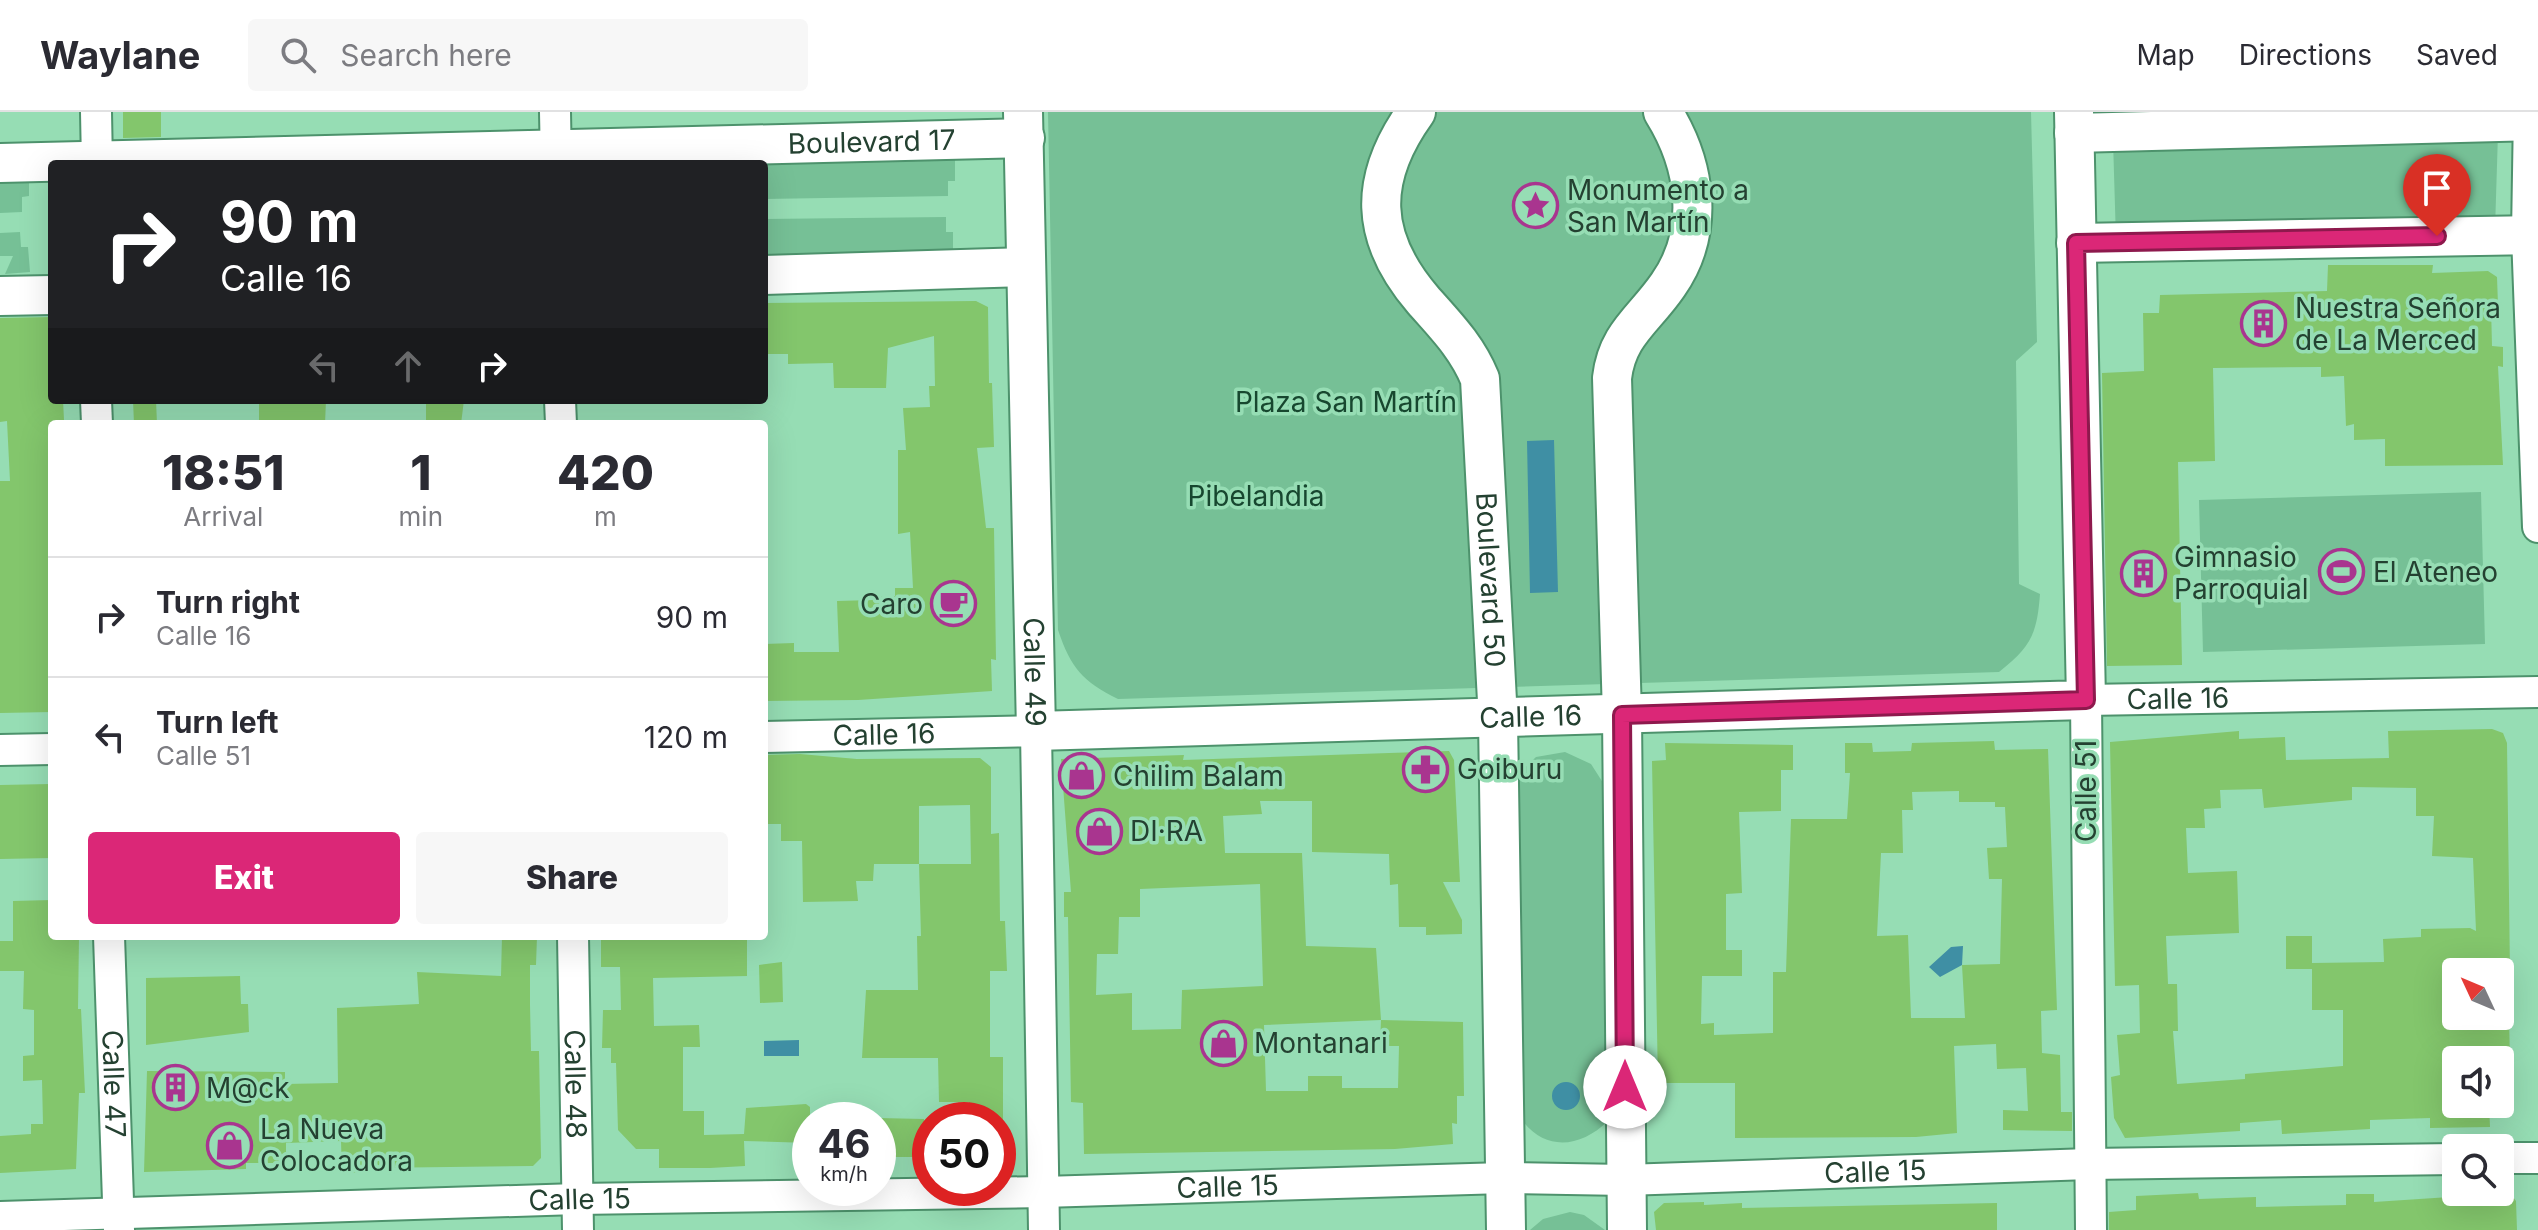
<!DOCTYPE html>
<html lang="en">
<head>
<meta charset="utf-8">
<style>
  :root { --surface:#fff; --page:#f7f7f7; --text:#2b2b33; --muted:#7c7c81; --line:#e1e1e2; --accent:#db2777 }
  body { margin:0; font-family:Inter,sans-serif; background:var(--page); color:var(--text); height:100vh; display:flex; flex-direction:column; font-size:30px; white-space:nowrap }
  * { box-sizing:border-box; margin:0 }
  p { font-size:26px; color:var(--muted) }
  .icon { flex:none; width:44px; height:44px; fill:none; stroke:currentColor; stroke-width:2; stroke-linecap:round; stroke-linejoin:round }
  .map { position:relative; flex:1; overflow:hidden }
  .sheet { position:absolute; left:48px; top:308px; width:720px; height:520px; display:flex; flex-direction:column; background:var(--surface); border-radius:8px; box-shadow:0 8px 32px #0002 }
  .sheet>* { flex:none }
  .guide { position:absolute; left:48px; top:48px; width:720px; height:244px; border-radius:8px; box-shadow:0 8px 32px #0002; background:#202124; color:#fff; overflow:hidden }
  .needle { width:52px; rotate:314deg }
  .fabs { position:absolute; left:2442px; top:846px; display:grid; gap:16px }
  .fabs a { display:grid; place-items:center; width:72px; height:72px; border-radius:8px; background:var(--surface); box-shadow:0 8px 32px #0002; font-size:40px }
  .speed { position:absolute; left:792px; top:990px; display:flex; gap:16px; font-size:40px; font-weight:700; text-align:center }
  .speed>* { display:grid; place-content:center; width:104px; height:104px; border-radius:50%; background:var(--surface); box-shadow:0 8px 32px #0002; line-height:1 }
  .speed small { font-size:20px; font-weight:400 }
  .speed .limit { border:12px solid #d22; background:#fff; color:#111 }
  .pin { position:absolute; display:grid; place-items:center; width:68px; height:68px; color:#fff; margin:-82px -34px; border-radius:50% 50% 50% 0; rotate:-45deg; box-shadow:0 0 8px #0007 }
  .pin .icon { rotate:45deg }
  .me { position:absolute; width:88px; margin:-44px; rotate:0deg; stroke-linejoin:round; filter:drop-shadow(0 0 6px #0008) }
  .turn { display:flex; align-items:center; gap:28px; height:168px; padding:0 40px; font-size:36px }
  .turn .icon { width:104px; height:104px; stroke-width:2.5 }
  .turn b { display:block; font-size:56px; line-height:68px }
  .lanes { display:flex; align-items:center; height:76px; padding:0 40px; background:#0003; justify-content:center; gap:40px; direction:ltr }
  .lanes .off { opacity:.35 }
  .eta { display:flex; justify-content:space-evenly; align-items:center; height:136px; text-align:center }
  .eta b { font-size:48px; font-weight:800; line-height:56px }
  .cta { display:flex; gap:16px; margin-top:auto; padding:16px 40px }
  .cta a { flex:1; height:92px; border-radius:8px; background:var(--accent); color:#fff; font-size:32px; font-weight:800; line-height:92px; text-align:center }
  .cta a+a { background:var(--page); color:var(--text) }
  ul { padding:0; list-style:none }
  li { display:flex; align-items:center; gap:24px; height:120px; padding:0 40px; border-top:2px solid var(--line) }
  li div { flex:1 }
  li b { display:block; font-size:30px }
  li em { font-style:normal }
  header { display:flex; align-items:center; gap:48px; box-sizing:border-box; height:112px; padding:0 40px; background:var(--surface); border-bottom:2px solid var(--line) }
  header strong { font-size:38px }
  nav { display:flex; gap:44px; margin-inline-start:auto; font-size:28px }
  .search { width:560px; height:72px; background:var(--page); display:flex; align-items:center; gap:20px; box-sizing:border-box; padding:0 28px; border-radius:8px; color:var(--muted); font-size:30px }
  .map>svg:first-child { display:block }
  .green { fill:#76c096 }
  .water { fill:#3f8fa4 }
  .building { fill:#83c66c; fill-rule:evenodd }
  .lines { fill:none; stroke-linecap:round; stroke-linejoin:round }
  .minor-casing { stroke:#4d926c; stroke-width:34 }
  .major-casing { stroke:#4d926c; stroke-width:42 }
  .minor { stroke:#fff; stroke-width:30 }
  .major { stroke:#fff; stroke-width:38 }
  .route-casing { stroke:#8e194d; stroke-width:20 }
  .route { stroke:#db2777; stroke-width:14 }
  .labels { text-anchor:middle; stroke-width:7; stroke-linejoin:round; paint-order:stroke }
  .street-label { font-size:28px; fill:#244131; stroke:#96ddb4 }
  .poi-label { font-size:28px; fill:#244131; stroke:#96ddb4; text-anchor:start }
  .park-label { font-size:28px; fill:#17472f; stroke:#96ddb4 }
</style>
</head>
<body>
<header>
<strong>Waylane</strong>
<div class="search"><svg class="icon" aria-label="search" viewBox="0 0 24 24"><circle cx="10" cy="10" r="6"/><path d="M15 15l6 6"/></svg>Search here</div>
<nav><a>Map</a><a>Directions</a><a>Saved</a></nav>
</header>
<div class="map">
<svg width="2538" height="1118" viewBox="0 0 2538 1118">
  <rect width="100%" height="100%" fill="#96ddb4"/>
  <!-- green -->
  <path class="green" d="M1048 0H2031L2037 230 2016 249 2019 472 2040 482C2037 522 2031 535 1999 560L1118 587C1082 569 1071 556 1058 518Z
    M2498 21 2495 117 2116 128 2113 28Z
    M955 44V69H948V84L764 87V52H647Z
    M29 66V84L22 85V100L0 101V67Z
    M946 105V120H953V145L764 151V107Z
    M20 120 21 135H28L30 160 5 162 13 144H0V121Z
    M2481 380 2485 532 2203 540 2199 388Z
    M1565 640 1591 652 1607 677 1608 1009C1580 1036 1545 1040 1521 1007L1516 664 1536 645Z
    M1570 1100 1584 1103 1605 1118H1530L1543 1107Z"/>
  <!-- water -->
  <path class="water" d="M1554 328 1558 480 1530 481 1527 329Z
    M1963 834 1962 853 1940 865 1929 855 1951 835Z
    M799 928V944H764V929Z
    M1552 984a14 14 0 1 1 28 0a14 14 0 1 1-28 0Z"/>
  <!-- building -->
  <path class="building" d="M123 0H161V25L123 26Z
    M2328 153H2433L2432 161 2488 159 2497 165 2498 193 2491 194 2492 234 2503 235V255L2498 254 2503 353 2385 354V327L2354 328V312L2346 314 2344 264 2321 265V255L2213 256 2215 349 2178 350 2182 553 2107 554 2102 261 2144 259 2143 201H2159L2160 183 2327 179Z
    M976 189 988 195 989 271H992L994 335 977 336 986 416H994L996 548 991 547 992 579 858 588 764 589V532L794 531V540H839L837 489 874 488V485L895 484V476H913L910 420 898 422V338H906L903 296 930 295 929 274H935L934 224 888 236 886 276H834L833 251 788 252V242H764V191Z
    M52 205V288H63L64 308 52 312V600L0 601V369H10L7 309 0 310V206Z
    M133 288H156L157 312H134Z
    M259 288H326L325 312H259Z
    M426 288H464L461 312H426Z
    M2492 617 2503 621 2507 631 2510 860H2456V906H2509L2510 948H2456V992H2489L2490 1015 2430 1016V1006L2370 1008V1017L2282 1022 2281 1008 2240 1011V1019L2125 1026 2114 1006 2111 965 2120 963 2117 923 2140 921 2139 873 2115 874 2110 630 2239 619V627L2285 625 2286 648 2389 646 2388 619ZM2352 675 2416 676V704H2434L2432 744 2473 746 2476 819 2470 816 2421 817V825L2383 827 2384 850 2312 851V898H2343V954L2245 962V967L2177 972 2173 919H2178L2177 872H2168L2166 824 2239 821 2237 759 2188 761 2186 716H2205L2204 697 2221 696 2220 678 2262 677 2264 696 2352 688Z
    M1994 629 1995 638 2048 637 2057 898 2041 899 2042 941 2060 943 2061 1000H2072V1019L2003 1018V998L2028 999 2026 956 1997 957 1996 932 1954 934 1957 1021 1916 1025 1735 1026V971H1658L1652 649 1666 648 1665 631 1793 633V658H1781V699L1739 700 1742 781 1726 782V838H1742V864H1702L1701 912 1714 911V923L1773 921V860H1786L1791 707H1847L1850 661H1845V631H1872L1873 640 1911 639 1912 631ZM1959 679V690H1995V695H2005L2007 735 1987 736 1989 767H2002L2000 852 1962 853 1965 906H1911L1908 823 1877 824 1881 741H1903L1902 698H1913L1912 680Z
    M1449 639 1454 648 1460 770H1443L1462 808V822L1426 823V815H1399L1398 772 1390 773 1389 742 1312 740V689H1260L1262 702 1223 704 1225 741H1302L1306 834 1376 836 1381 908 1463 910 1464 984H1457V1012L1452 1011 1453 1032 1395 1037 1084 1042 1083 991 1071 990 1068 805H1064V780H1071L1061 647 1184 643 1183 648ZM1260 772 1263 874 1182 878 1181 917 1132 918V881L1096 883 1097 842H1118L1119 805H1140V777ZM1381 908 1380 934H1399L1398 976H1342V964H1308V979H1266L1264 913Z
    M800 642 857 647 980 646 991 655V722L999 721 1000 809H1005L1007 859H990V945H1003V1008H969V990H939L938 946H862L866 878H918L917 824H921L919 752H874L873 769H856L858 789 803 790 802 729H781V712H764V643ZM970 693 971 752H919V694Z
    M51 672 52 746 0 747V673Z
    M52 788V824H79L78 897H81L85 981H79L76 1057 0 1061V1024L31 1022V1012H43L42 968 23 969V944L34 943V898L23 897 24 859H0V829H13V789Z
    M502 824H537L536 853H530V893L531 939H539L541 1046 533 1054 368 1056V1060L342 1061 341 1029 286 1031V1051H246V1057L144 1060 147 959 285 960V972L338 971 337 896 419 892 417 860 501 864Z
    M601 824H747V864L653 866 654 914 699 913 700 935H683V999H704V1023L744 1022 746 996 806 992 810 995V1031L744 1029 745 1054 710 1056H659V1037H636L618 1018 616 951H611V936H602L603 898H621L620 855H601Z
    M2286 824H2312V857H2286Z
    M782 850 783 890 760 891 759 853Z
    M240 864 241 892H248L249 920 146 933V866Z
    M878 1006 924 1007 925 1045H878Z
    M2198 1081 2199 1087 2256 1085V1095L2346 1093V1082H2374V1090L2510 1081 2516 1089 2517 1118H2109V1100L2136 1098V1084Z
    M1704 1090V1093L1742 1091V1096L1997 1091V1118H1656L1654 1100 1664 1091Z"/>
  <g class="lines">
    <defs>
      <g id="minor">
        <path d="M96 0 97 52"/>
        <path d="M555 0 556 52"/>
        <path d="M2529 0 2527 123 2538 415"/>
        <path d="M96 288 97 312"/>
        <path d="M560 288 561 312"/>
        <path id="s1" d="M764 625 1036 619 1044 1118"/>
        <path d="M0 638 52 637"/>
        <path id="s2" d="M109 824 119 1118"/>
        <path id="s3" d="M573 824 578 1118"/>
        <path d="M2500 1046H2538"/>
        <path id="s4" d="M0 1105 577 1087 1043 1080 1504 1066 1625 1068 2089 1052 2456 1047"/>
        <path id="s5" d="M2091 1118 2086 588 2538 580"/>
      </g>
      <g id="major">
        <path id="s6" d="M1023 0 1036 619 2086 588 2074 0"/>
        <path id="s7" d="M1416 0C1368 67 1369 125 1423 188 1446 214 1467 235 1480 267L1498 608 1506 1118"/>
        <path d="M2074 21 2538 9"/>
        <path id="s8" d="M0 51 1025 26"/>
        <path d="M2076 131 2538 123"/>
        <path d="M764 163 1025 155"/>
        <path d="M0 184 52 183"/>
        <path d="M1627 1118 1622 603 1612 266C1617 222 1644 208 1668 173 1706 119 1696 53 1663 0"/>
      </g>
    </defs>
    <!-- minor casing -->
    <use href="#minor" class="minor-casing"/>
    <!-- major casing -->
    <use href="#major" class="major-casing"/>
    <!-- minor -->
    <use href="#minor" class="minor"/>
    <!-- major -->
    <use href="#major" class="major"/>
  </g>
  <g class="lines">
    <defs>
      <path id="route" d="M1625 975 1622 603 2086 588 2076 131 2437 124"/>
    </defs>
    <!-- route casing -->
    <use href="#route" class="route-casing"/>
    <!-- route -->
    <use href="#route" class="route"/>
  </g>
  <!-- icons -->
  <defs>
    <symbol id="sight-ring" viewBox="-11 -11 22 22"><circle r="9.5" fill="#96ddb4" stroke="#a9358f" stroke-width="1.5"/><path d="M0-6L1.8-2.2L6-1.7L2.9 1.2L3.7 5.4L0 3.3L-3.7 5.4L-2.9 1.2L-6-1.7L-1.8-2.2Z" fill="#a9358f"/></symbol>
    <symbol id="building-ring" viewBox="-11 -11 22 22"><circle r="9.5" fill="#96ddb4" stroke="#a9358f" stroke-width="1.5"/><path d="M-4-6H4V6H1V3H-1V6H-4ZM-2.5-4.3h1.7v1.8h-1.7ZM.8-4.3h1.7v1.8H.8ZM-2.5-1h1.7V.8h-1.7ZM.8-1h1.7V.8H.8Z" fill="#a9358f"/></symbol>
    <symbol id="stadium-ring" viewBox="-11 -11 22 22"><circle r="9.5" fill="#96ddb4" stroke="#a9358f" stroke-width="1.5"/><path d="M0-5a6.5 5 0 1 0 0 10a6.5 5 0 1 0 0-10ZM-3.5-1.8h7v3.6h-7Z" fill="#a9358f"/></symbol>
    <symbol id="cafe-ring" viewBox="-11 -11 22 22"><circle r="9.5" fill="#96ddb4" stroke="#a9358f" stroke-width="1.5"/><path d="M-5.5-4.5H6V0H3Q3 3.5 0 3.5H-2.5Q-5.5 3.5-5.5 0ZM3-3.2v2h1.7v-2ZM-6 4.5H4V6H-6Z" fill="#a9358f"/></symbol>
    <symbol id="pharmacy-ring" viewBox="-11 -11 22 22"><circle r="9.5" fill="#96ddb4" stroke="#a9358f" stroke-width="1.5"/><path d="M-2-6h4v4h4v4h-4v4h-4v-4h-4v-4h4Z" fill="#a9358f"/></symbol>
    <symbol id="shop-ring" viewBox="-11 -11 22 22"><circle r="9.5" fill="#96ddb4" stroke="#a9358f" stroke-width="1.5"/><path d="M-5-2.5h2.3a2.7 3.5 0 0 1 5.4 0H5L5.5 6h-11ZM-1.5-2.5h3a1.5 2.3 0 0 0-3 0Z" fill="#a9358f"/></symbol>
  </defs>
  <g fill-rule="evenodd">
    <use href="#sight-ring" x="1510" y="68" width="51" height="51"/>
    <use href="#building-ring" x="2238" y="186" width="51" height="51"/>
    <use href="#stadium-ring" x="2316" y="434" width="51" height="51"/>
    <use href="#building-ring" x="2118" y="436" width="51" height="51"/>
    <use href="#cafe-ring" x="928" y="466" width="51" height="51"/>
    <use href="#pharmacy-ring" x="1400" y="632" width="51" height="51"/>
    <use href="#shop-ring" x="1056" y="638" width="51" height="51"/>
    <use href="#shop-ring" x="1074" y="694" width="51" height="51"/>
    <use href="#shop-ring" x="1198" y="906" width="51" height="51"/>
    <use href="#building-ring" x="150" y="950" width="51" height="51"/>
    <use href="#shop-ring" x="204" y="1008" width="51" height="51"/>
  </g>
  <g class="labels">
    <!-- street labels -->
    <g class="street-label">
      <text dy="10" stroke="none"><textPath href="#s8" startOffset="872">Boulevard 17</textPath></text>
      <text dy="10" stroke="none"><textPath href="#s7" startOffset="506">Boulevard 50</textPath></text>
      <text dy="10" stroke="none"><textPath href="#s6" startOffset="560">Calle 49</textPath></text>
      <text dy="10" stroke="none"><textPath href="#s5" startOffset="622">Calle 16</textPath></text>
      <text dy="10" stroke="none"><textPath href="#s6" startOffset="1114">Calle 16</textPath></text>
      <text dy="10" stroke="none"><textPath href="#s1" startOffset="120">Calle 16</textPath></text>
      <text transform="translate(2086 679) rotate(-90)" y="10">Calle 51</text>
      <text dy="10" stroke="none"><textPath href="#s2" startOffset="148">Calle 47</textPath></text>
      <text dy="10" stroke="none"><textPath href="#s3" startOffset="148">Calle 48</textPath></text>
      <text dy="10" stroke="none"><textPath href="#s4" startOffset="1876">Calle 15</textPath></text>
      <text dy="10" stroke="none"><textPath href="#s4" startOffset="1228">Calle 15</textPath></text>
      <text dy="10" stroke="none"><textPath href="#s4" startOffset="580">Calle 15</textPath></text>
    </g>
    <!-- poi labels -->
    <g class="poi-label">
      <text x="1567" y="88">Monumento a<tspan x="1567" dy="32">San Martín</tspan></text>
      <text x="2295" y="206">Nuestra Señora<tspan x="2295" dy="32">de La Merced</tspan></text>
      <text x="2174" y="455">Gimnasio<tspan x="2174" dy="32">Parroquial</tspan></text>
      <text x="2373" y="470">El Ateneo</text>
      <text x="923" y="502" text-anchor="end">Caro</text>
      <text x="1457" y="667">Goiburu</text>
      <text x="1113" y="674">Chilim Balam</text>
      <text x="1130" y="729">DI·RA</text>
      <text x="1254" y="941">Montanari</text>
      <text x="206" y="986">M@ck</text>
      <text x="260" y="1027">La Nueva<tspan x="260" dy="32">Colocadora</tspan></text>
    </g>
    <!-- park labels -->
    <g class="park-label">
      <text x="1346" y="300">Plaza San Martín</text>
      <text x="1256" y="394">Pibelandia</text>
    </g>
  </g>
</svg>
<div class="fabs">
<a><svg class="needle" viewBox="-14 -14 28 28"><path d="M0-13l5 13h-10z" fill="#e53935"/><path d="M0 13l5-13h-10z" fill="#7c7c81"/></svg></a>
<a><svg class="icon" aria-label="sound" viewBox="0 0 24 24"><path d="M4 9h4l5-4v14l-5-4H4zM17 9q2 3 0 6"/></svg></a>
<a><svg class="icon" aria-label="search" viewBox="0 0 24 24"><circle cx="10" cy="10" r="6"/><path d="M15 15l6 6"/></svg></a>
</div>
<div class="speed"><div>46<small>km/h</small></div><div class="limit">50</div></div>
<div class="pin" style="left:2437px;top:124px;background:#d93025"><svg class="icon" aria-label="arrive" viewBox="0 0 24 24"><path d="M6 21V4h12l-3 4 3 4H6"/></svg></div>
<svg class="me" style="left:1625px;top:975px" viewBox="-20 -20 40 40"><circle r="19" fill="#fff"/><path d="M0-13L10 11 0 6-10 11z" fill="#db2777"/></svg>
<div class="guide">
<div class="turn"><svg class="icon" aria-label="right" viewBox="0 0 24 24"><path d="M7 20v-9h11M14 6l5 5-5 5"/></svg><div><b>90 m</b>Calle 16</div></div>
<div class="lanes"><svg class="icon off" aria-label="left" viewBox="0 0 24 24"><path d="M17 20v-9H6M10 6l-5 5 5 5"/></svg><svg class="icon off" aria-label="ahead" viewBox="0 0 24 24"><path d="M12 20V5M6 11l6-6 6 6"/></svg><svg class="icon" aria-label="right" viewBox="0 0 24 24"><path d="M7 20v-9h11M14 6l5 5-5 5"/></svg></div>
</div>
<section class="sheet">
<div class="eta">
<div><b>18:51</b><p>Arrival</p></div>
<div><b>1</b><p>min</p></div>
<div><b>420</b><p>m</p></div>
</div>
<ul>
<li><svg class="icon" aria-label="right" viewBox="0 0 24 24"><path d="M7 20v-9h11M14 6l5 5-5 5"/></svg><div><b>Turn right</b><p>Calle 16</p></div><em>90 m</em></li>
<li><svg class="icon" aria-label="left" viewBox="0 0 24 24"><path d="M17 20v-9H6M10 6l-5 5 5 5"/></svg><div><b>Turn left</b><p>Calle 51</p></div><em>120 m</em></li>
</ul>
<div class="cta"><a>Exit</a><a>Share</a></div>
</section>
</div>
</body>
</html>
